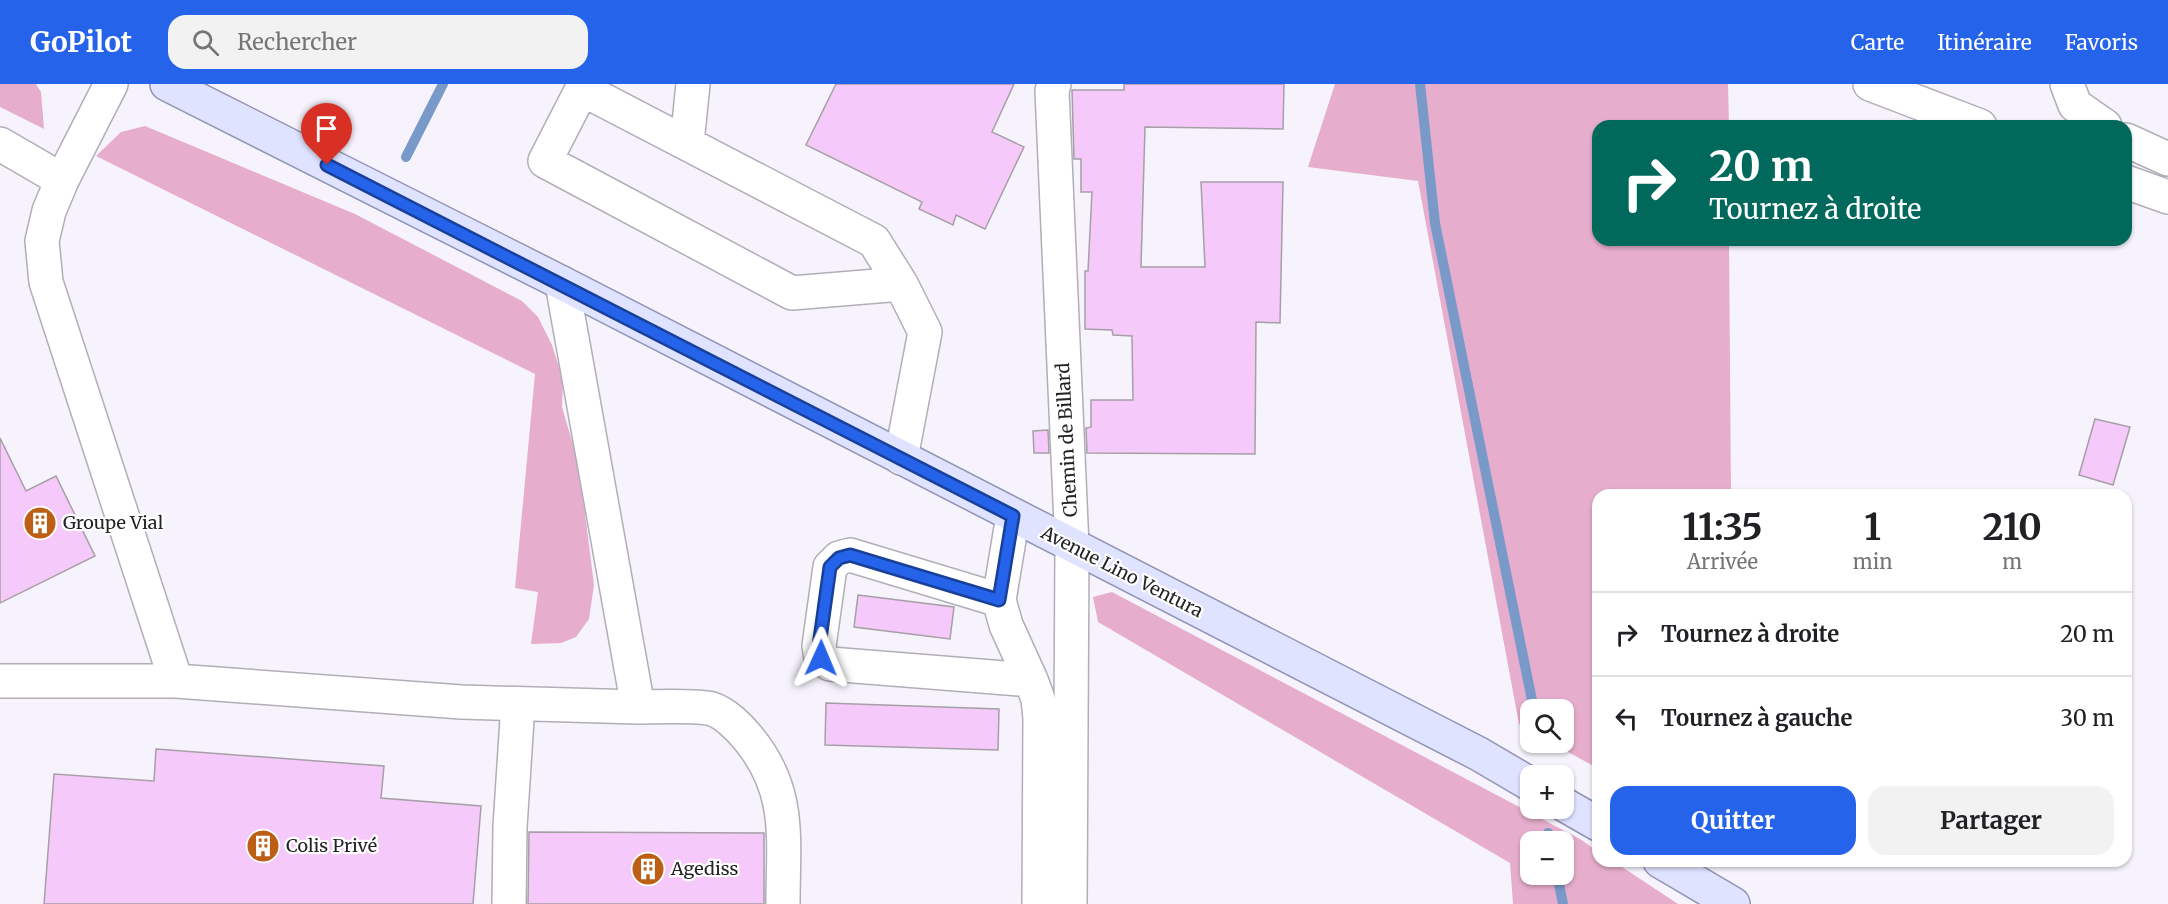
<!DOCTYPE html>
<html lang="fr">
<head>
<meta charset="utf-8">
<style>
  :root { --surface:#fff; --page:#f2f2f2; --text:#202124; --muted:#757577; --line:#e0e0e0; --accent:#2563eb }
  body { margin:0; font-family:Merriweather,serif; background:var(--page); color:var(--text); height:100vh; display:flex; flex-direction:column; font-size:22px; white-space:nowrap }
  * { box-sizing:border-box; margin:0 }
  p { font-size:20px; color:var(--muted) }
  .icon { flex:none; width:33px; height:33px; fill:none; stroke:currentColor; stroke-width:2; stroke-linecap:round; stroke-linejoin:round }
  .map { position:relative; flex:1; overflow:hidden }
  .drawer { position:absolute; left:1592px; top:405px; width:540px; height:378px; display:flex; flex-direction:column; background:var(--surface); border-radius:18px; box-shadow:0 2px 4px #0004 }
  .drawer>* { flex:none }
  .top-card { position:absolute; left:1592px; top:36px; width:540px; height:126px; border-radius:18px; box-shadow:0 2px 4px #0004; background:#00695c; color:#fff; overflow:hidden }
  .tools { position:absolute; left:1520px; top:615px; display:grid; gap:12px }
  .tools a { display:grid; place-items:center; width:54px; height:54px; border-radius:12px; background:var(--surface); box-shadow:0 2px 4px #0004; font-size:30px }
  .pin { position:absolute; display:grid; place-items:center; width:51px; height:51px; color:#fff; margin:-62px -26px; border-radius:50% 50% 50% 0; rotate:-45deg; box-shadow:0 0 6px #0007 }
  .pin .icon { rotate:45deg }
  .me { position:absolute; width:66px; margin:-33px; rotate:1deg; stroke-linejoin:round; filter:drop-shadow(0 0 4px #0008) }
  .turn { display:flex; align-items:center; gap:21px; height:126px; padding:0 18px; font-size:27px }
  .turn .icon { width:78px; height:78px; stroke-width:2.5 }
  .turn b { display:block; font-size:42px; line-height:51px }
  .eta { display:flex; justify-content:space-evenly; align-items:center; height:102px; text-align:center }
  .eta b { font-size:36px; font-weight:700; line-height:42px }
  .button { display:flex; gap:12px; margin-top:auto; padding:12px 18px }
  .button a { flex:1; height:69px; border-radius:18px; background:var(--accent); color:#fff; font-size:24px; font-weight:700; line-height:69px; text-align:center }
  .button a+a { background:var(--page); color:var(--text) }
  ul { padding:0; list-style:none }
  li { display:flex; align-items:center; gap:18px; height:84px; padding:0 18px; border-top:2px solid var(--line) }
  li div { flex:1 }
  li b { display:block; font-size:22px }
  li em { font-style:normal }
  header { display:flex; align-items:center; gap:36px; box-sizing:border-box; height:84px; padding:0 30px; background:var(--accent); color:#fff }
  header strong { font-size:28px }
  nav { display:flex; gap:33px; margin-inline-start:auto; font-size:21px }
  .search { width:420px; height:54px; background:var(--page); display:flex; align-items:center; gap:15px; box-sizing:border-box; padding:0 21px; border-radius:18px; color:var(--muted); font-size:22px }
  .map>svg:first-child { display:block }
  .green { fill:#e6aecc; fill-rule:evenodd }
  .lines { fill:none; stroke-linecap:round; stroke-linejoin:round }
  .stream { stroke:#799ac9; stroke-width:10 }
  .building { fill:#f5cafa; stroke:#a69fa6; stroke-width:1.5 }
  .minor-casing { stroke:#b1aeb8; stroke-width:36 }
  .major-casing { stroke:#9094b3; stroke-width:36 }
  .minor { stroke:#fff; stroke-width:33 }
  .major { stroke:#e0e3ff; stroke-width:33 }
  .route-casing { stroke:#184099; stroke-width:15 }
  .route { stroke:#2563eb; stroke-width:10 }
  .labels { text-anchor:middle; stroke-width:4.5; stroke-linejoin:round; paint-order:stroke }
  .street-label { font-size:18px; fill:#232225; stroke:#fff }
  .poi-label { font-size:18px; fill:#232225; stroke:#fff; text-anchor:start }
</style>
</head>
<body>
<header>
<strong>GoPilot</strong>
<div class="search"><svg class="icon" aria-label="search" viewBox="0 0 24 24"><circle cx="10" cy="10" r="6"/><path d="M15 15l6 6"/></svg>Rechercher</div>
<nav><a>Carte</a><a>Itinéraire</a><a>Favoris</a></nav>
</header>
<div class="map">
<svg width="2168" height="820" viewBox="0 0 2168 820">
  <rect width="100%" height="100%" fill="#f6f3fd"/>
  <!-- green -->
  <path class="green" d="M0 0H36L41 8 44 45 0 23Z
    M1335 0H1728L1729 42H1598V156H1729L1731 411H1598L1597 684 1552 659 1563 658V626H1530V646L1519 640 1418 97 1308 83Z
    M145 42 355 130 522 217 538 233 552 261 563 296 562 323 579 381 594 501 589 535 576 553 561 559 531 560 538 508 515 504 535 290 96 72 121 48Z
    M1112 508 1580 755 1597 767 1598 777H1613L1678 820H1513L1510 779 1098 538 1093 513ZM1530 758H1563V790H1530Z"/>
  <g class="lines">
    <!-- stream -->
    <path class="stream" d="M1420 0 1435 139 1534 626
      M406 73 443 0
      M1540 658 1541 662
      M1548 749 1550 758
      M1557 790 1563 820"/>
  </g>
  <!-- building -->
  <path class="building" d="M836 0H1014L992 48 1024 63 985 145 956 131 953 141 919 125 922 118 806 61Z
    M1124 0H1284L1283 45 1145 43 1141 183H1205L1201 98H1283L1280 239 1256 238 1255 370 1087 369 1086 344 1091 343V316H1133L1132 252 1113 251 1112 246 1085 245V187H1088L1092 108H1081V75H1074L1072 6H1124Z
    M2095 335 2130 343 2113 401 2079 391Z
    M1048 346 1049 369H1034L1033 347Z
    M0 354 26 407 56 392 95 472 0 519Z
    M858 511 954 523 950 555 854 543Z
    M826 619 999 625 998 666 825 661Z
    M156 665 384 682 381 714 481 722 473 820H44L54 690 154 697Z
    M529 748 764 749V820H528Z"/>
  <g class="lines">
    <defs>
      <path id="minor" d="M111 0 62 96 49 127 42 157 46 198 176 597 461 618 638 623 562 199
        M1054 0 1052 7 1072 463 1070 820
        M1870 0 1980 42
        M2067 0 2075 21 2105 42
        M2126 56 2168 75
        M687 59 693 0
        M0 60 62 96
        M2126 98 2168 113
        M901 200 792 209 545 77 582 5 874 157 901 200 925 248 901 374
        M999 516 850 471 839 474 830 483 819 562 821 574 830 580 1031 596 1006 541 999 516 1013 432
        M1031 596 1038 615 1040 634 1039 820
        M0 597H176
        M638 623C655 623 698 621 712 625 725 629 740 644 748 654 792 707 783 755 783 820
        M509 820 510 743 518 620"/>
      <path id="major" d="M167 0 562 199 1479 670 1530 700
        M1563 720 1598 740
        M1660 777 1733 820"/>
    </defs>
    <!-- minor casing -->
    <use href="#minor" class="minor-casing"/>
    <!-- major casing -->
    <use href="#major" class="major-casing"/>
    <!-- minor -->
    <use href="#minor" class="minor"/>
    <!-- major -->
    <use href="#major" class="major"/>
  </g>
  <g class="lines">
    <defs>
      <path id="route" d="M327 81 1013 432 999 516 850 471 839 474 830 483 819 562 821 574"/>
    </defs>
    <!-- route casing -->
    <use href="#route" class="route-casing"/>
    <!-- route -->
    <use href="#route" class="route"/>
  </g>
  <!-- icons -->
  <defs>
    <symbol id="building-disc" viewBox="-11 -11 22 22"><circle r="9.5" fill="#bc5e14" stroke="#fff"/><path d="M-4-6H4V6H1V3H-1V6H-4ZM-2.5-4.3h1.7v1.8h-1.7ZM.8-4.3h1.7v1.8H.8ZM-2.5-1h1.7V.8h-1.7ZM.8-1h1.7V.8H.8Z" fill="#fff"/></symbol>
  </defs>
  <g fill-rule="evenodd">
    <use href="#building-disc" x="21" y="420" width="38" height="38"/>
    <use href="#building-disc" x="244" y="743" width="38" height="38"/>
    <use href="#building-disc" x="629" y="766" width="38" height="38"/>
  </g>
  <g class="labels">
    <!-- street labels -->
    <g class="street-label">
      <text transform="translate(1067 356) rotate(-93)" y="6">Chemin de Billard</text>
      <text transform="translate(1122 488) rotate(27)" y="6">Avenue Lino Ventura</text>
    </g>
    <!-- poi labels -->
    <g class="poi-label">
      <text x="63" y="445">Groupe Vial</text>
      <text x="286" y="768">Colis Privé</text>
      <text x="671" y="791">Agediss</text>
    </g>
  </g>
</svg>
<div class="tools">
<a><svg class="icon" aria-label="search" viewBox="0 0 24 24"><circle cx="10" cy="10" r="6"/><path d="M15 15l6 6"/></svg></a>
<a>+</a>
<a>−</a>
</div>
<div class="pin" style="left:327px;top:81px;background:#d93025"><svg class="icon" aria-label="arrive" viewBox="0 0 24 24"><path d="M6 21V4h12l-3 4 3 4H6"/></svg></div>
<svg class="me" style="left:821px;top:574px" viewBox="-20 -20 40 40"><path d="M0-17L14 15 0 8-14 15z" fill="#2563eb" stroke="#fff" stroke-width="4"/></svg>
<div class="top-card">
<div class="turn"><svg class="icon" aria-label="right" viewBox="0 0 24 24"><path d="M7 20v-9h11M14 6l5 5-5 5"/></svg><div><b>20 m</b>Tournez à droite</div></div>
</div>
<section class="drawer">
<div class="eta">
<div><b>11:35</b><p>Arrivée</p></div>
<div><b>1</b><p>min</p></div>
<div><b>210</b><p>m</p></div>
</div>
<ul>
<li><svg class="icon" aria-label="right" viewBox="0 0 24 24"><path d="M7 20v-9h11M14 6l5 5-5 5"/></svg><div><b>Tournez à droite</b></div><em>20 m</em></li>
<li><svg class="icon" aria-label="left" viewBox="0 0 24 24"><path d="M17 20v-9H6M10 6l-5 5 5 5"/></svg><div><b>Tournez à gauche</b></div><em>30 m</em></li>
</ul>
<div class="button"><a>Quitter</a><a>Partager</a></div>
</section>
</div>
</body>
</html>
